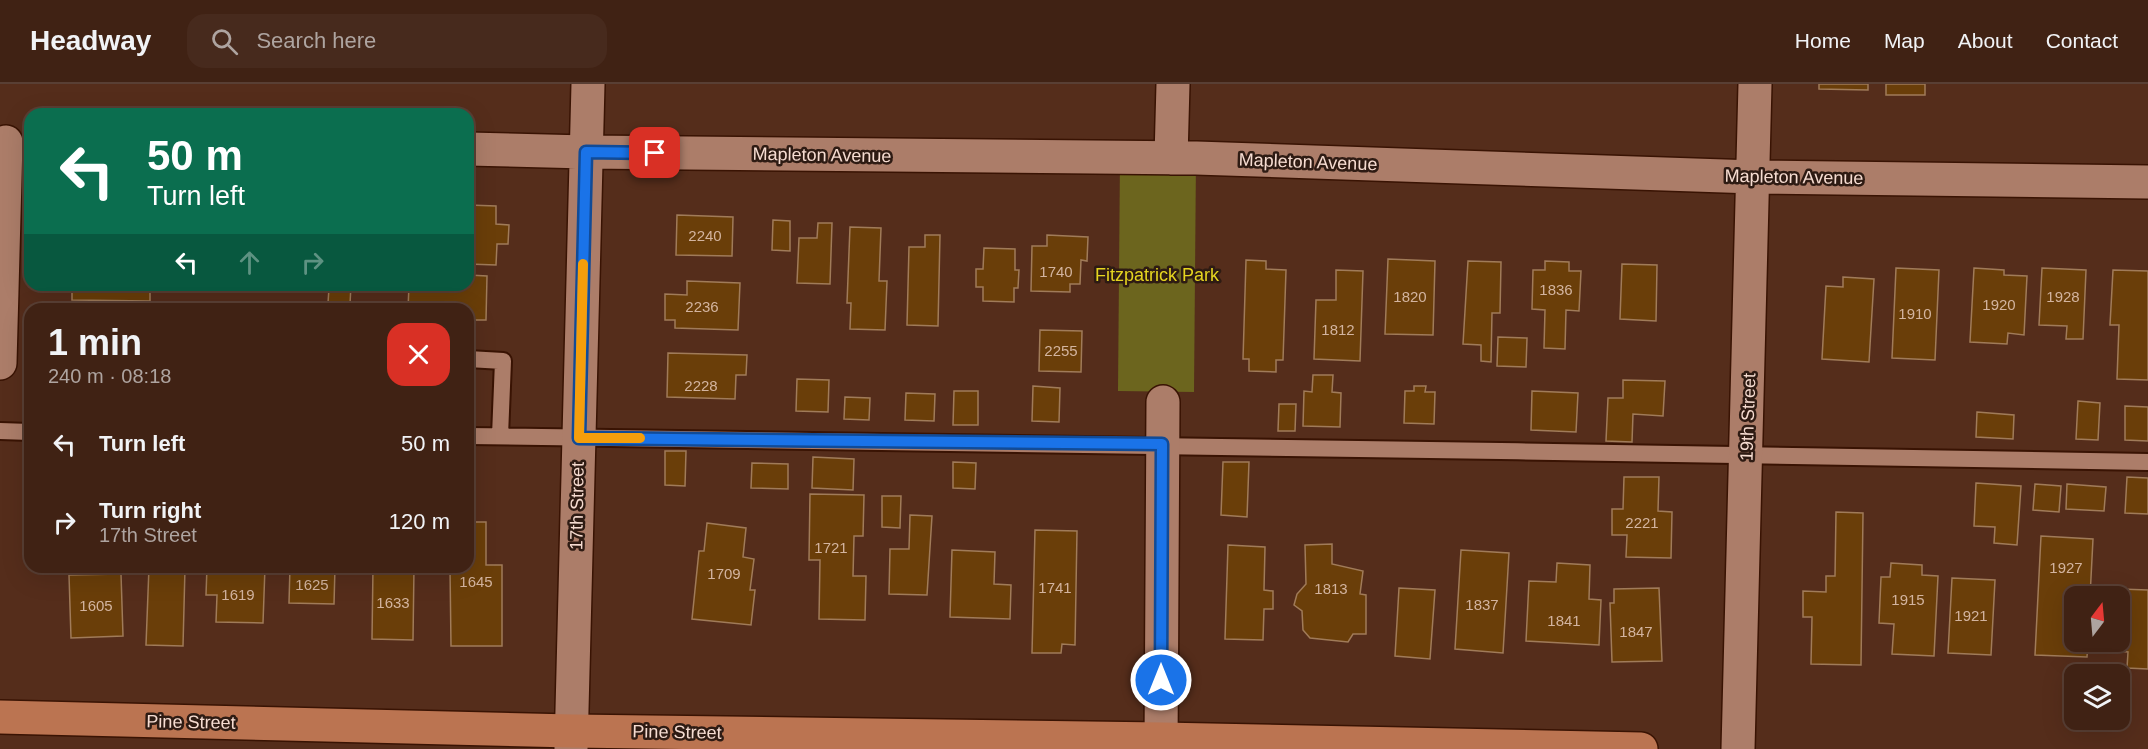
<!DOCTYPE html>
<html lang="en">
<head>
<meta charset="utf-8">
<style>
  :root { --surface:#402214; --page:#472a1d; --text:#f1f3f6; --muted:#aea4a0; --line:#593f34 }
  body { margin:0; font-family:Arial,sans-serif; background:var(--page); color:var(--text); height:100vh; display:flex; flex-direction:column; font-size:22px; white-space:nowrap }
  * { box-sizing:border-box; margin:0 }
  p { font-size:20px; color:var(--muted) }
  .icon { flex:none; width:33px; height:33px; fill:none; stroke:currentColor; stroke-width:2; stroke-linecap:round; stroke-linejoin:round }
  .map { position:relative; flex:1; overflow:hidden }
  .details { position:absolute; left:24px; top:219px; width:450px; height:270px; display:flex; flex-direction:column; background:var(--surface); border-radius:18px; box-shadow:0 6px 24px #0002,0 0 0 2px var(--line) }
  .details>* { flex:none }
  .banner { position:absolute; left:24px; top:24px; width:450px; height:183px; border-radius:18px; box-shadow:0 6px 24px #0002,0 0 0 2px var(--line); background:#0b6e4f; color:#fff; overflow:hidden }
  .needle { width:39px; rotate:16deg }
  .buttons { position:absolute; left:2064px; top:502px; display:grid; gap:12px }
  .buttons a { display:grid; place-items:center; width:66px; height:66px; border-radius:12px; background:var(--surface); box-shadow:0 6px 24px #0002,0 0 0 2px var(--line); font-size:30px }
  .pin { position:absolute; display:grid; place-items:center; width:51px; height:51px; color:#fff; margin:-26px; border-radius:12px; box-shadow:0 3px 9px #0006 }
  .me { position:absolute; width:66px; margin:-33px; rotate:0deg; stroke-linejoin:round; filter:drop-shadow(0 0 4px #0008) }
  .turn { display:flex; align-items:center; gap:21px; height:126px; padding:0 24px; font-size:27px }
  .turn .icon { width:78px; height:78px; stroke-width:2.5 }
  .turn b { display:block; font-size:42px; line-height:51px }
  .lanes { display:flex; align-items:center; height:57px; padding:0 24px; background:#0003; justify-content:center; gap:30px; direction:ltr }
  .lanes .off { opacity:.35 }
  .round { display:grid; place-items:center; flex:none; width:63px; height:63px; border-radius:18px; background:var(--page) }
  .summary { display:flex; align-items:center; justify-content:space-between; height:102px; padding:0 24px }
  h1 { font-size:36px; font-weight:700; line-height:45px }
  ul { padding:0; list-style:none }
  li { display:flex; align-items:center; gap:18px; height:78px; padding:0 24px }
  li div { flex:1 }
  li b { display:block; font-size:22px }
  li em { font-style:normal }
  header { display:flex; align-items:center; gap:36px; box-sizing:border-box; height:84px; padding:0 30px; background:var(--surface); border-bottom:2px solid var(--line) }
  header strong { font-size:28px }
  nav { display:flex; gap:33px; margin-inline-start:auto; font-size:21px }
  .search { width:420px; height:54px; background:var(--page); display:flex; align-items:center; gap:15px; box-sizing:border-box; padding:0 21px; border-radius:18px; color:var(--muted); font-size:22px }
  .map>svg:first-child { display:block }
  .green { fill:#6c651e }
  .building { fill:#6a3e09; stroke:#a07b59; stroke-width:1.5 }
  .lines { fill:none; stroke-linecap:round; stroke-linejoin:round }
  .lane-casing { stroke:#391303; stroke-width:20 }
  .street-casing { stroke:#391303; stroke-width:36 }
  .secondary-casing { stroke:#391303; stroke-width:36 }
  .lane { stroke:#ac7d69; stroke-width:16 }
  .street { stroke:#ac7d69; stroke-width:33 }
  .secondary { stroke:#bb7451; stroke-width:33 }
  .route-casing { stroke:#114b97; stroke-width:15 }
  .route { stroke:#1a73e8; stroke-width:10 }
  .slow { stroke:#f59e0b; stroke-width:10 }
  .labels { text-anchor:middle; stroke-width:5; stroke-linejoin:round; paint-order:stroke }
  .number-label { font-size:15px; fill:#d3b49f }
  .street-label { font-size:18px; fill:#f6dcd1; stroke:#2e1b13 }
  .park-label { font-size:18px; fill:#e5d420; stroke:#2e1b13 }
</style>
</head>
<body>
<header>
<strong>Headway</strong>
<div class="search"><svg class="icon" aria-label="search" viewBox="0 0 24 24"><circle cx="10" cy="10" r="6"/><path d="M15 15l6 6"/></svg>Search here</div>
<nav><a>Home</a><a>Map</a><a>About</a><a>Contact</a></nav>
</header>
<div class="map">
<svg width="2148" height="665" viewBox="0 0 2148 665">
  <rect width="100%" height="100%" fill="#552d1b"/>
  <!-- green -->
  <path class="green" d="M1120 74H1196L1194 308 1118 307Z"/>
  <!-- building -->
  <path class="building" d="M1819 0H1868V6L1819 5Z
    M1886 0H1925V11H1886Z
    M468 121 496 122V140L509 141 508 160H497L496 181 468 180Z
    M677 131 733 133 732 172 676 171Z
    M773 136 790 137V167L772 166Z
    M818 139H832L830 200 797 199 799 154H817Z
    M850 143 881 144 879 197H887L885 246 850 245 851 219H847Z
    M925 151H940L938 242 907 241 909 163H925Z
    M1047 151 1088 153 1087 177 1081 176 1080 200H1070V208L1031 207 1032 162H1047Z
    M984 164 1015 165V186H1019L1018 204H1014V218L983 217V203H976V185H983Z
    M1388 175 1435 177 1433 251 1385 250Z
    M1246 176 1266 177V185L1286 186 1283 276H1276V288L1249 287V275H1243Z
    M1468 177 1501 178 1500 229H1492L1491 278 1481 277V261L1463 260Z
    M1545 177 1569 178V187H1581L1579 227 1566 226 1565 265 1544 264 1545 226 1532 225 1533 186H1545Z
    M1622 180 1657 181 1656 237 1620 235Z
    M1896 184 1939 186 1935 276 1892 274Z
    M1974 184 2004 186V191L2027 192 2024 251 2008 249 2007 260 1970 258Z
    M2042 184 2086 186 2083 255H2066L2067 242 2039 241Z
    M1336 186 1363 187 1360 277 1314 275 1316 216H1336Z
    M2113 186 2148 187V296L2117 295 2119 241H2110Z
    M468 191 487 192 486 236H468V225H408L409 201H468Z
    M1843 193 1874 195 1869 278 1822 275 1826 202 1843 203Z
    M687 197 740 199 738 246 675 244V236H665V210L687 211Z
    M72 201H150V217L72 216Z
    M301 201H351L350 220 328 219 329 204Z
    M1040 246 1082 247 1081 288 1039 287Z
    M1498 253 1527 254 1526 283 1497 282Z
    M668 269 747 271 746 291H736L735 315 667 313Z
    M1313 291H1333L1332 308 1341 309 1340 343 1303 342 1304 307 1312 308Z
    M797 295 829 296 828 328 796 327Z
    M1623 296 1665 297 1663 332 1633 330 1632 358 1606 357 1608 314H1623Z
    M1033 302 1060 304 1059 338 1032 337Z
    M1414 302H1426L1425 308H1435L1434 340 1404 339 1405 307H1414Z
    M954 307H978V341H953Z
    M1532 307 1578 309 1576 348 1531 346Z
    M906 309 935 310 934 337 905 336Z
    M845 313 870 314 869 336 844 335Z
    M2078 317 2100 319 2098 356 2076 355Z
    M1279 320H1296L1295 347H1278Z
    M2125 322 2148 323V357L2125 356Z
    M1977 328 2014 331 2013 355 1976 353Z
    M665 367H686L685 402 665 401Z
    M813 373 854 375 853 406 812 404Z
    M953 378 976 379 975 405 953 404Z
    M1223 378H1249L1247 433 1221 431Z
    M752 379 788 380V405L751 404Z
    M1624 393H1659L1658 427 1672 428 1671 474 1626 473 1627 451H1612V425H1623Z
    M2127 393 2148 394V430L2125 429Z
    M1976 399 2021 402 2017 461 1994 459 1995 443 1974 442Z
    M2035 400 2061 402 2059 428 2033 426Z
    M2067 400 2106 403 2104 427 2066 425Z
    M810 410 864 411 863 452H854L853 492H866L865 536 819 535 820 476H809Z
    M882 412H901L900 444 882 443Z
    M1836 428 1863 429 1861 581 1811 580 1812 533H1803V507L1826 508V492H1835Z
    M910 431 932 432 927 511 889 510 890 465H909Z
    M468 438H486V481H502V562H451L450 483H468Z
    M707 439 746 444 743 473 754 475 750 506H755L751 541 692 535 699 467H704Z
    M1035 446 1077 447 1075 561 1062 560 1061 569H1032Z
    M2041 452 2093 455 2090 513H2074V558H2088L2087 573 2035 571Z
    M1332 460V480L1363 487 1360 510 1366 511V550H1353L1348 558 1310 554 1303 546 1302 527 1294 521 1297 510 1306 500 1305 461Z
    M1228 461 1265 463 1264 506 1273 507V525H1264L1263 556 1225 555Z
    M952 466 995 468 994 500 1011 501 1010 535 950 533Z
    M1461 466 1509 469 1503 569 1455 565Z
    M1557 479 1590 481 1589 515 1601 516 1599 561 1526 557 1529 497 1556 498Z
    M1891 479 1922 481V491L1938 492 1934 572 1892 570 1894 540 1879 539 1881 493H1890Z
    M149 483 185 484 183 562 146 561Z
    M207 483H265L263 539 216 538 217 511H206Z
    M290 483H335L334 520 289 519Z
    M373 483H414L413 556 372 555Z
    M121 490 123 552 71 554 69 491Z
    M1952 494 1995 496 1991 571 1948 569Z
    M1399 504 1435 506 1430 575 1395 572Z
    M1659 504 1662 577 1612 578 1610 519H1614V505Z
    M2120 505 2148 506V585L2127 584 2128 568 2119 567Z"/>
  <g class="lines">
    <defs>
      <path id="lane" d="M468 275 503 277 500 352
        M0 347 30 348
        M468 352C1028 356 1588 370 2148 378"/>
      <path id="street" d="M468 65 586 68 1196 74 1754 93 2148 98
        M1171 74 1173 0
        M0 279 6 58
        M571 665 588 0
        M1161 665 1163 318
        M1738 665 1755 0"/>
      <path id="secondary" d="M0 633 572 647 1161 655 1641 665"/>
    </defs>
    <!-- lane casing -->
    <use href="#lane" class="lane-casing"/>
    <!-- street casing -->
    <use href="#street" class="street-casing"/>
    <!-- secondary casing -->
    <use href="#secondary" class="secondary-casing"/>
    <!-- lane -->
    <use href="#lane" class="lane"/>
    <!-- street -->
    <use href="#street" class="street"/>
    <!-- secondary -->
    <use href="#secondary" class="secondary"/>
  </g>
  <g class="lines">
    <defs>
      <path id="route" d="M655 69 586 68 579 354 1162 360 1161 596"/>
    </defs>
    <!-- route casing -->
    <use href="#route" class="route-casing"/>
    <!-- route -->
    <use href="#route" class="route"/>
    <!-- slow -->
    <path class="slow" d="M583 180 579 354H640"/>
  </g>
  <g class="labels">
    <!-- number labels -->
    <g class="number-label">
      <text x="705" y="157">2240</text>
      <text x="1056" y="193">1740</text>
      <text x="1556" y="211">1836</text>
      <text x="1410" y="218">1820</text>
      <text x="2063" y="218">1928</text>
      <text x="1999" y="226">1920</text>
      <text x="702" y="228">2236</text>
      <text x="1915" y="235">1910</text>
      <text x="1338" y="251">1812</text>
      <text x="1061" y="272">2255</text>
      <text x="701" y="307">2228</text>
      <text x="1642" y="444">2221</text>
      <text x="831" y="469">1721</text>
      <text x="2066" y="489">1927</text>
      <text x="724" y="495">1709</text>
      <text x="476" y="503">1645</text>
      <text x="312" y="506">1625</text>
      <text x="1055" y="509">1741</text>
      <text x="1331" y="510">1813</text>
      <text x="238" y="516">1619</text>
      <text x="1908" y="521">1915</text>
      <text x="393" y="524">1633</text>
      <text x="1482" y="526">1837</text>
      <text x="96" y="527">1605</text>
      <text x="1971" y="537">1921</text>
      <text x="1564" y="542">1841</text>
      <text x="1636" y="553">1847</text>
    </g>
    <!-- street labels -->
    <g class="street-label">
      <text transform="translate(822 71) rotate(1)" y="6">Mapleton Avenue</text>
      <text transform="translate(1308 78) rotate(2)" y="6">Mapleton Avenue</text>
      <text transform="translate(1794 93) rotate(1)" y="6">Mapleton Avenue</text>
      <text transform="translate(1748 333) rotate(-88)" y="6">19th Street</text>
      <text transform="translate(577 422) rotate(-89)" y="6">17th Street</text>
      <text transform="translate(191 638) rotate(1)" y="6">Pine Street</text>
      <text transform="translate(677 648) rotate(1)" y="6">Pine Street</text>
    </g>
    <!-- park labels -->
    <g class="park-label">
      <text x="1157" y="197">Fitzpatrick Park</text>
    </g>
  </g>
</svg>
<div class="buttons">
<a><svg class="needle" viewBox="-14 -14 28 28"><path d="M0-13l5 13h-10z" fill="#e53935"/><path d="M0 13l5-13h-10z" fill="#aea4a0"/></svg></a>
<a><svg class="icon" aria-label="layers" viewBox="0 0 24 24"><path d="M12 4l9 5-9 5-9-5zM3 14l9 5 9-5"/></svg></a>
</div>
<div class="pin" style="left:655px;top:69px;background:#d93025"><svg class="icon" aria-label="arrive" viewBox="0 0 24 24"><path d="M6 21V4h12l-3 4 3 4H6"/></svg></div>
<svg class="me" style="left:1161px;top:596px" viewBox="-20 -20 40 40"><circle r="17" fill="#1a73e8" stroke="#fff" stroke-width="3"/><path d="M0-11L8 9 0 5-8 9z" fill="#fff"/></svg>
<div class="banner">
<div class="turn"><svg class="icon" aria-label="left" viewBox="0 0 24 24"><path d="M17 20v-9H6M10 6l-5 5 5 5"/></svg><div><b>50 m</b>Turn left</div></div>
<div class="lanes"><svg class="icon" aria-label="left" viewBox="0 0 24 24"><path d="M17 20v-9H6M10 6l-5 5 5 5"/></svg><svg class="icon off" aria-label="ahead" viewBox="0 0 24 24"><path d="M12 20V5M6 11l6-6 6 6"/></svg><svg class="icon off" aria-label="right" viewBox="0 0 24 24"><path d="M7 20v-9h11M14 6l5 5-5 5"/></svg></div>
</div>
<section class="details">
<div class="summary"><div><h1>1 min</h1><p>240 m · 08:18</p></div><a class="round" style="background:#d93025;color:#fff"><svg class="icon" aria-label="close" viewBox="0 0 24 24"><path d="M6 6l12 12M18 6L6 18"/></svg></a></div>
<ul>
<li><svg class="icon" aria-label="left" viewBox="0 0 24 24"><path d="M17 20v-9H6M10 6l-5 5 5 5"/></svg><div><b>Turn left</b></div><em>50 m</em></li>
<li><svg class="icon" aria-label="right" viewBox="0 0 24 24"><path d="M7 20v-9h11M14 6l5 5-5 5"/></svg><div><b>Turn right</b><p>17th Street</p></div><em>120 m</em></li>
</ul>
</section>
</div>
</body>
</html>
